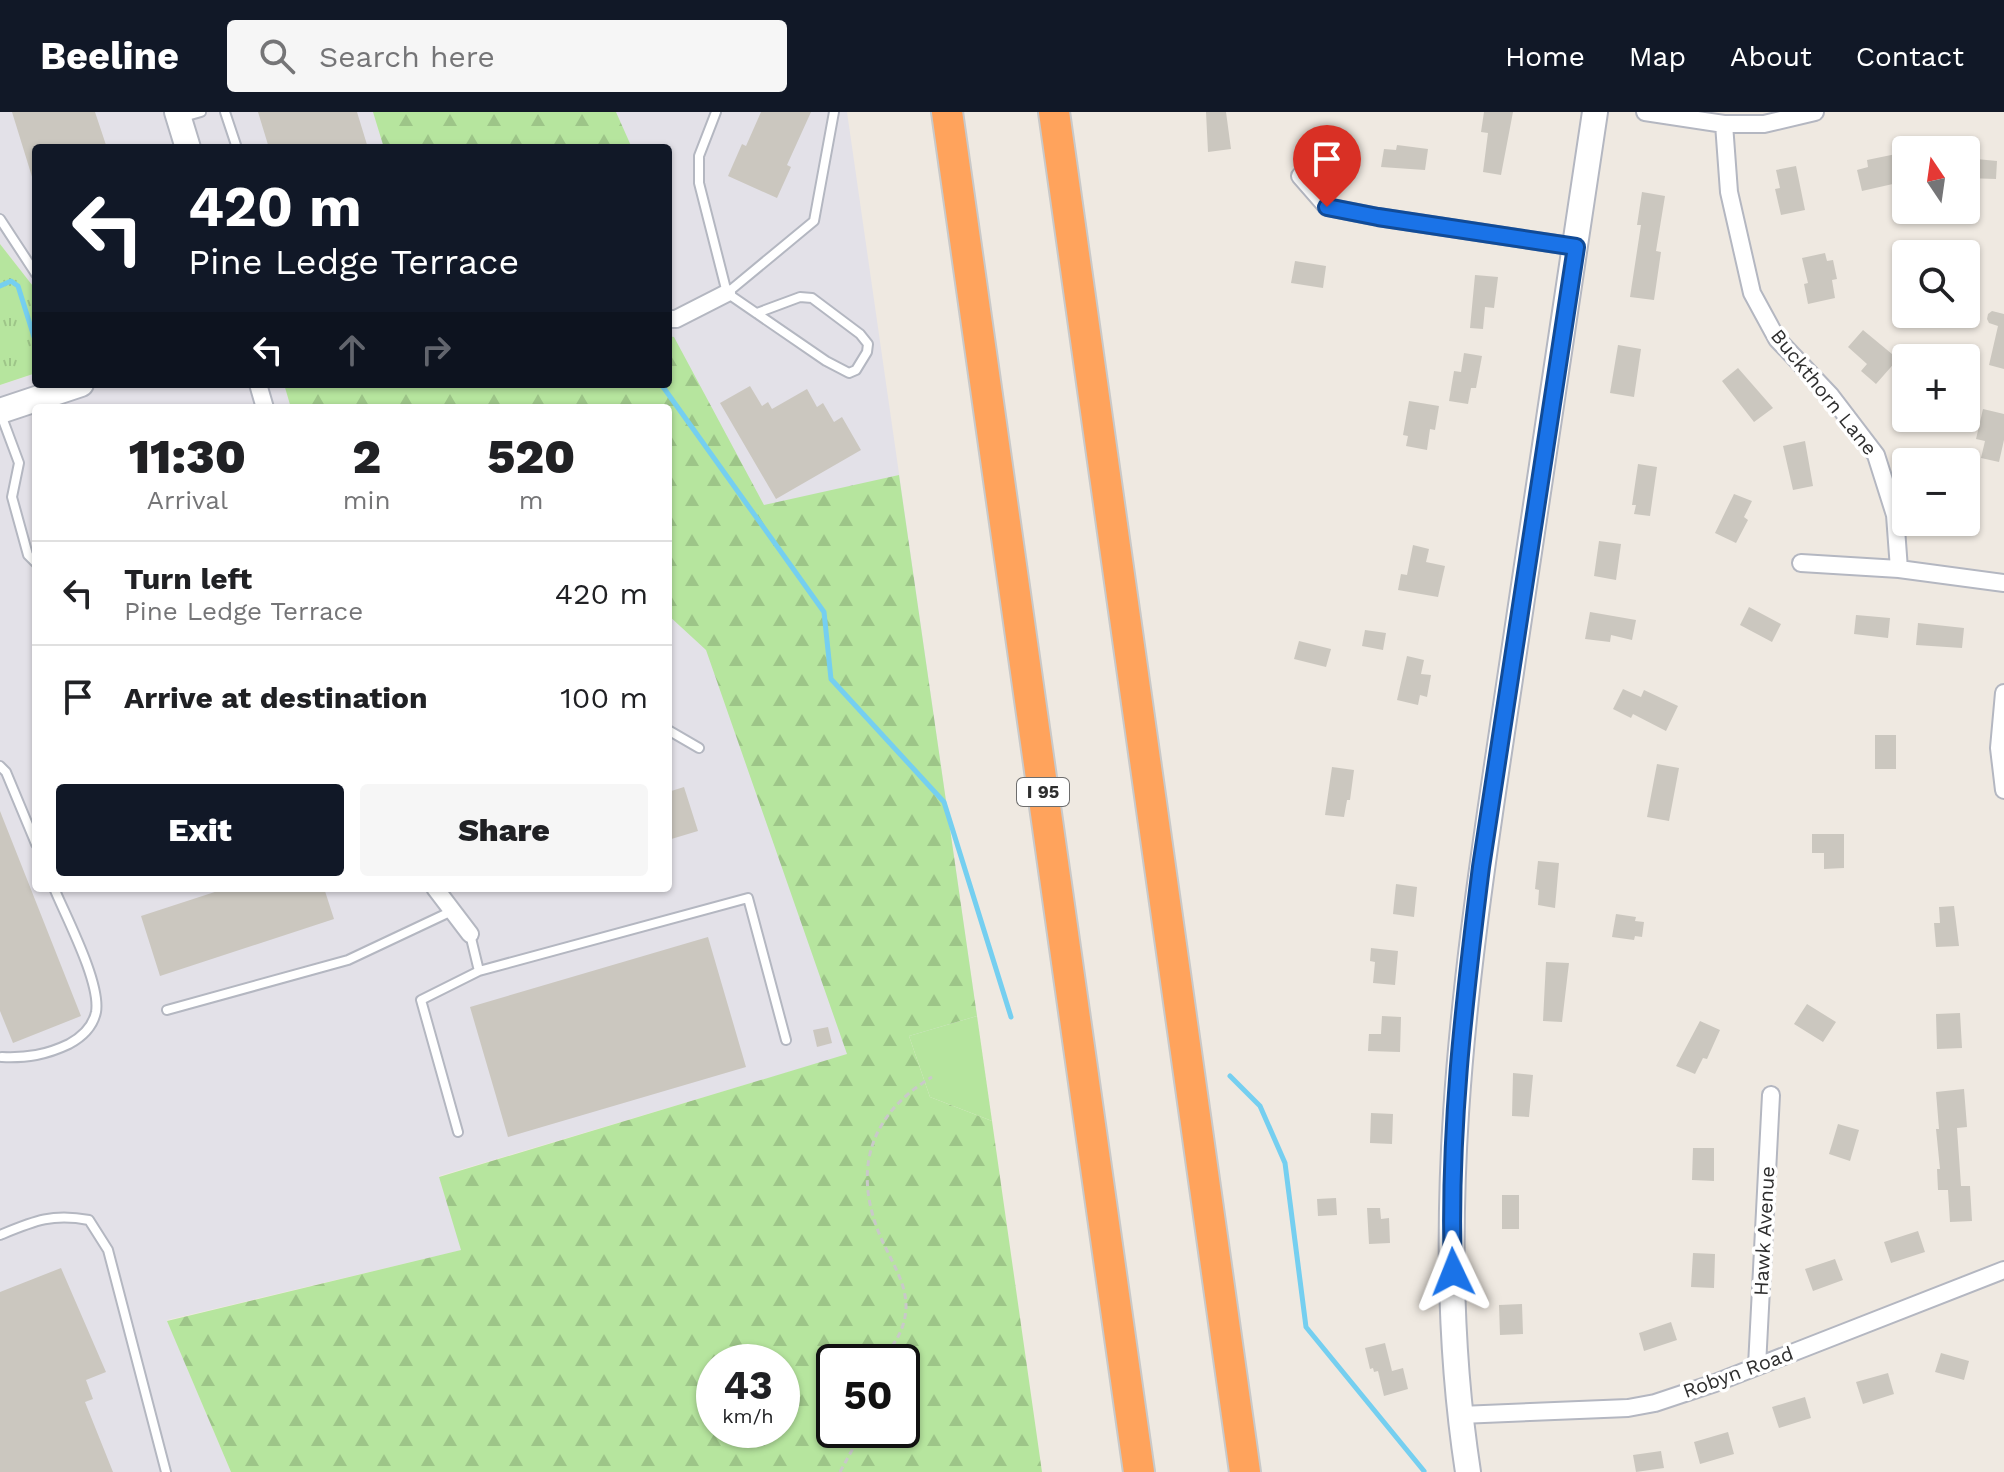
<!DOCTYPE html>
<html lang="en">
<head>
<meta charset="utf-8">
<style>
  :root { --surface:#fff; --page:#f6f6f6; --text:#202124; --muted:#757577; --line:#e0e0e0; --accent:#111827 }
  body { margin:0; font-family:"Work Sans",sans-serif; background:var(--page); color:var(--text); height:100vh; display:flex; flex-direction:column; font-size:30px; white-space:nowrap }
  * { box-sizing:border-box; margin:0 }
  p { font-size:26px; color:var(--muted) }
  .icon { flex:none; width:44px; height:44px; fill:none; stroke:currentColor; stroke-width:2; stroke-linecap:round; stroke-linejoin:round }
  .map { position:relative; flex:1; overflow:hidden }
  .drawer { position:absolute; left:32px; top:292px; width:640px; height:488px; display:flex; flex-direction:column; background:var(--surface); border-radius:8px; box-shadow:0 2px 6px #0004 }
  .drawer>* { flex:none }
  .guide { position:absolute; left:32px; top:32px; width:640px; height:244px; border-radius:8px; box-shadow:0 2px 6px #0004; background:#111827; color:#fff; overflow:hidden }
  .needle { width:52px; rotate:347deg }
  .tools { position:absolute; left:1892px; top:24px; display:grid; gap:16px }
  .tools a { display:grid; place-items:center; width:88px; height:88px; border-radius:8px; background:var(--surface); box-shadow:0 2px 6px #0004; font-size:40px }
  .speed { position:absolute; left:696px; top:1232px; display:flex; gap:16px; font-size:40px; font-weight:700; text-align:center }
  .speed>* { display:grid; place-content:center; width:104px; height:104px; border-radius:50%; background:var(--surface); box-shadow:0 2px 6px #0004; line-height:1 }
  .speed small { font-size:20px; font-weight:400 }
  .speed .limit { border:4px solid #111; border-radius:12px; background:#fff; color:#111 }
  .pin { position:absolute; display:grid; place-items:center; width:68px; height:68px; color:#fff; margin:-82px -34px; border-radius:50% 50% 50% 0; rotate:-45deg; box-shadow:0 0 8px #0007 }
  .pin .icon { rotate:45deg }
  .me { position:absolute; width:88px; margin:-44px; rotate:358deg; stroke-linejoin:round; filter:drop-shadow(0 0 6px #0008) }
  .turn { display:flex; align-items:center; gap:28px; height:168px; padding:0 24px; font-size:36px }
  .turn .icon { width:104px; height:104px; stroke-width:2.5 }
  .turn b { display:block; font-size:56px; line-height:68px }
  .lanes { display:flex; align-items:center; height:76px; padding:0 24px; background:#0003; justify-content:center; gap:40px; direction:ltr }
  .lanes .off { opacity:.35 }
  .eta { display:flex; justify-content:space-evenly; align-items:center; height:136px; text-align:center }
  .eta b { font-size:48px; font-weight:800; line-height:56px }
  .primary-button { display:flex; gap:16px; margin-top:auto; padding:16px 24px }
  .primary-button a { flex:1; height:92px; border-radius:8px; background:var(--accent); color:#fff; font-size:32px; font-weight:800; line-height:92px; text-align:center }
  .primary-button a+a { background:var(--page); color:var(--text) }
  ul { padding:0; list-style:none }
  li { display:flex; align-items:center; gap:24px; height:104px; padding:0 24px; border-top:2px solid var(--line) }
  li div { flex:1 }
  li b { display:block; font-size:30px }
  li em { font-style:normal }
  header { display:flex; align-items:center; gap:48px; box-sizing:border-box; height:112px; padding:0 40px; background:var(--accent); color:#fff }
  header strong { font-size:38px }
  nav { display:flex; gap:44px; margin-inline-start:auto; font-size:28px }
  .search { width:560px; height:72px; background:var(--page); display:flex; align-items:center; gap:20px; box-sizing:border-box; padding:0 28px; border-radius:8px; color:var(--muted); font-size:30px }
  .map>svg:first-child { display:block }
  .industrial { fill:#e3e1e8; fill-rule:evenodd }
  .grass { fill:#b6e59e }
  .forest { fill:url(#forest-firs); fill-rule:evenodd }
  .park { fill:url(#park-tufts) }
  .lines { fill:none; stroke-linecap:round; stroke-linejoin:round }
  .stream { stroke:#75cff0; stroke-width:5 }
  .building { fill:#cbc7bf }
  .lane-casing { stroke:#b4b7c1; stroke-width:12 }
  .street-casing { stroke:#b4b7c1; stroke-width:20 }
  .secondary-casing { stroke:#b4b7c1; stroke-width:28 }
  .highway-casing { stroke:#c9c9c9; stroke-width:34 }
  .path { stroke:#c9c9c9; stroke-width:3; stroke-dasharray:6 4; stroke-linecap:butt }
  .lane { stroke:#fff; stroke-width:8 }
  .street { stroke:#fff; stroke-width:16 }
  .secondary { stroke:#fff; stroke-width:24 }
  .highway { stroke:#ffa35c; stroke-width:30 }
  .route-casing { stroke:#114b97; stroke-width:20 }
  .route { stroke:#1a73e8; stroke-width:14 }
  .labels { text-anchor:middle; stroke-width:7; stroke-linejoin:round; paint-order:stroke }
  .shield { fill:#fff; stroke:#6d6d6d; stroke-width:2 }
  .shield-label { font-size:18px; font-weight:bold; fill:#2e2e2e }
  .street-label { font-size:20px; fill:#2e2e2e; stroke:#fff }
</style>
</head>
<body>
<header>
<strong>Beeline</strong>
<div class="search"><svg class="icon" aria-label="search" viewBox="0 0 24 24"><circle cx="10" cy="10" r="6"/><path d="M15 15l6 6"/></svg>Search here</div>
<nav><a>Home</a><a>Map</a><a>About</a><a>Contact</a></nav>
</header>
<div class="map">
<svg width="2004" height="1360" viewBox="0 0 2004 1360">
  <defs>
    <pattern id="forest-firs" width="22" height="20" patternUnits="userSpaceOnUse" patternTransform="scale(2)"><rect width="22" height="20" fill="#b6e59e"/><path d="M5 1l3.5 6h-7zM16 11l3.5 6h-7z" fill="#9dc588"/></pattern>
    <pattern id="park-tufts" width="24" height="20" patternUnits="userSpaceOnUse" patternTransform="scale(2)"><rect width="24" height="20" fill="#b6e59e"/><path d="M3 7l-1-3M5 7V3M7 7l1-3M15 17l-1-3M17 17v-4M19 17l1-3" fill="none" stroke="#9dc588"/></pattern>
  </defs>
  <rect width="100%" height="100%" fill="#efe9e1"/>
  <!-- industrial -->
  <path class="industrial" d="M0 0H847L977 904 439 1064 462 1138 167 1208 231 1360H0V273L36 261V272H668V36H36V178L0 132ZM36 296H668V776H36Z"/>
  <!-- grass -->
  <path class="grass" d="M977 904 992 1009 930 985 909 924Z"/>
  <!-- forest -->
  <path class="forest" d="M373 0H616L632 36H384Z
    M668 224 674 225 764 393 899 363 977 904 909 924 930 985 992 1009 1042 1360H231L167 1209 461 1138 439 1065 847 942 706 538 668 503V296H291L284 272H668ZM714 1250H782V1318H714ZM834 1250H902V1318H834Z"/>
  <!-- park -->
  <path class="park" d="M0 132 36 178V261L0 273Z"/>
  <g class="lines">
    <!-- stream -->
    <path class="stream" d="M0 174 11 169 18 174 34 225 36 224
      M661 272 824 500 831 567 944 690 1011 905
      M1230 964 1260 994 1285 1051 1306 1215 1424 1359"/>
  </g>
  <!-- building -->
  <path class="building" d="M12 0H95L107 36H36V67L33 68Z
    M258 0H357L368 36H269Z
    M761 0H811L787 53 791 55 777 86 728 64 742 32 746 34Z
    M1206 0H1226L1231 37 1208 40Z
    M1484 0H1513L1501 63 1483 60 1488 21 1481 20Z
    M1397 33 1428 37 1425 58 1381 55 1384 37 1396 38Z
    M1896 42 1898 50 1906 48V69L1862 79 1857 58 1868 55 1867 48Z
    M1966 46 1997 49 1996 67 1966 66Z
    M1796 54 1805 98 1781 103 1775 77 1780 76 1776 58Z
    M1642 80 1665 84 1656 139 1661 140 1654 188 1630 185 1641 113H1637Z
    M1825 141 1827 149 1833 148 1837 167 1832 168 1835 186 1808 192 1804 172 1808 171 1802 146Z
    M1295 149 1326 154 1323 176 1291 171Z
    M1475 163 1498 165 1494 196 1485 195 1483 217 1470 216Z
    M1992 199 2004 202V257L1989 253 1998 214 1989 211 1987 207 1988 202Z
    M1863 218 1898 247 1876 272 1861 259 1867 252 1848 235Z
    M1618 233 1641 237 1634 285 1610 281Z
    M1464 241 1482 244 1476 276H1471L1468 292 1449 289 1454 259 1461 260Z
    M1738 256 1773 296 1754 310 1722 269Z
    M750 274 762 294 768 290 772 297 807 277 817 295 823 291 834 310 842 305 861 338 776 387 720 291Z
    M1409 289 1439 294 1435 318 1430 317 1427 338 1406 334 1408 324 1403 323Z
    M1983 297 2004 302V328L1999 350 1981 346 1985 329 1976 327Z
    M1805 329 1813 374 1793 378 1783 334Z
    M1638 352 1657 355 1650 404 1634 402 1636 393H1632Z
    M1734 382 1752 389 1744 405 1748 408 1736 431 1715 421Z
    M1599 429 1621 432 1616 468 1594 464Z
    M1413 433 1429 437 1426 450 1445 454 1438 485 1398 478 1401 462 1407 463Z
    M1749 495 1781 512 1772 530 1740 513Z
    M1590 500 1636 508 1632 528 1611 523 1610 530 1585 527Z
    M1856 503 1890 506 1888 526 1854 522Z
    M1918 511 1964 516 1962 536 1916 533Z
    M1365 518 1386 521 1383 538 1362 534Z
    M1299 529 1331 537 1326 555 1294 547Z
    M1407 544 1424 548 1421 562 1431 563 1427 585 1420 583 1418 593 1397 588Z
    M1623 577 1641 585 1644 578 1678 594 1666 619 1633 602 1631 606 1613 597Z
    M1875 623H1896V657H1875Z
    M1657 652 1679 656 1669 709 1647 705Z
    M1332 655 1354 658 1350 688H1347L1344 705 1325 703Z
    M684 675 698 719 668 728V680Z
    M0 699 81 904 13 931 0 899Z
    M1812 722H1844V756L1824 757V741H1812Z
    M1538 749 1559 751 1555 796 1538 793 1539 778 1535 777Z
    M1396 772 1417 775 1414 805 1393 802Z
    M227 776H324L334 807 160 864 141 804Z
    M1954 794 1959 834 1936 835 1934 811H1940L1939 795Z
    M1616 802 1636 805 1635 809 1644 810 1642 825 1635 824 1634 828 1612 825Z
    M708 825 746 955 508 1025 470 895Z
    M1371 836 1398 839 1395 873 1373 871 1375 850 1370 849Z
    M1546 850 1569 851 1562 910 1543 909Z
    M1807 892 1836 910 1823 930 1794 912Z
    M1960 901 1962 936 1937 937 1936 902Z
    M1382 904 1401 905 1400 940 1368 939 1369 922H1381Z
    M1700 909 1720 918 1707 947 1703 946 1695 962 1676 954Z
    M828 915 832 931 817 935 813 918Z
    M1513 961 1533 963 1529 1005 1512 1004Z
    M1964 977 1967 1015 1957 1016 1961 1074H1970L1972 1109 1950 1110 1948 1078H1938L1937 1057H1940L1936 1017H1939L1936 980Z
    M1371 1001 1393 1002 1392 1032 1370 1031Z
    M1838 1012 1859 1018 1850 1049 1829 1042Z
    M1693 1036H1714V1069L1692 1068Z
    M1502 1083H1519V1117H1502Z
    M1336 1086 1337 1103 1318 1104 1317 1087Z
    M1367 1096H1380L1381 1107 1389 1106 1390 1131 1369 1132Z
    M1918 1119 1925 1140 1891 1151 1884 1130Z
    M1693 1141 1715 1142 1714 1176 1691 1175Z
    M1835 1147 1843 1168 1813 1179 1805 1157Z
    M61 1156 106 1260 86 1268 93 1287 85 1290 113 1360H0V1180Z
    M1522 1192 1523 1222 1500 1223 1499 1193Z
    M1671 1210 1677 1228 1644 1239 1639 1221Z
    M1385 1231 1392 1259 1403 1256 1408 1277 1384 1284 1378 1259 1374 1260 1373 1256 1370 1257 1365 1236Z
    M1941 1241 1969 1249 1964 1268 1935 1260Z
    M1888 1261 1894 1282 1863 1292 1856 1270Z
    M1805 1285 1811 1306 1779 1316 1772 1295Z
    M1728 1320 1734 1342 1700 1352 1694 1330Z
    M1661 1339 1664 1356 1636 1360 1633 1343Z"/>
  <g class="lines">
    <defs>
      <path id="lane" d="M225 0 237 36
        M716 0 699 44V71L727 181 826 249 849 261 856 258 867 240 868 232 860 222 812 186 800 185 757 201
        M180 6 201 0
        M0 107 36 162
        M727 181 814 109 834 0
        M0 300 19 351 12 385 28 443 36 451
        M668 618 699 636
        M0 654 6 660 36 732
        M470 822 479 859 748 786 786 928
        M167 898 348 848 452 799
        M2 945C27 946 46 943 69 932 82 925 93 914 96 900 101 871 66 805 54 776
        M458 1020 421 888 479 859
        M0 1123C34 1109 52 1101 89 1108L108 1138 166 1360"/>
      <path id="street" d="M1645 0 1724 12H1764L1815 0
        M1724 12 1729 80 1752 181 1777 227 1831 284 1876 343 1895 403 1899 457
        M1300 64 1327 95 1378 105 1576 135
        M668 207H676L727 181
        M258 272 265 296
        M1801 451 1899 457 2004 471
        M2004 581 1999 636 2004 678
        M435 776 470 822
        M1757 1254 1771 983
        M1460 1303 1628 1296 1655 1291 1715 1271 2004 1158"/>
      <path id="secondary" d="M177 0 188 36
        M0 299 81 272
        M1468 1360C1431 1120 1463 879 1499 640 1531 427 1564 214 1595 0"/>
      <path id="highway" d="M947 0 1139 1360
        M1054 0 1245 1360"/>
    </defs>
    <!-- lane casing -->
    <use href="#lane" class="lane-casing"/>
    <!-- street casing -->
    <use href="#street" class="street-casing"/>
    <!-- secondary casing -->
    <use href="#secondary" class="secondary-casing"/>
    <!-- highway casing -->
    <use href="#highway" class="highway-casing"/>
    <!-- path -->
    <path class="path" d="M880 1250C894 1233 905 1218 906 1196 907 1168 886 1142 877 1116 853 1051 874 1000 932 965
      M840 1360 852 1338 855 1318"/>
    <!-- lane -->
    <use href="#lane" class="lane"/>
    <!-- street -->
    <use href="#street" class="street"/>
    <!-- secondary -->
    <use href="#secondary" class="secondary"/>
    <!-- highway -->
    <use href="#highway" class="highway"/>
  </g>
  <g class="lines">
    <defs>
      <path id="route" d="M1327 95 1378 105 1576 135 1481 755C1464 890 1448 1024 1453 1160"/>
    </defs>
    <!-- route casing -->
    <use href="#route" class="route-casing"/>
    <!-- route -->
    <use href="#route" class="route"/>
  </g>
  <g class="labels">
    <!-- shield labels -->
    <rect class="shield" x="1017" y="666" width="52" height="28" rx="6"/>
    <g class="shield-label">
      <text x="1043" y="686">I 95</text>
    </g>
    <!-- street labels -->
    <g class="street-label">
      <text transform="translate(1824 280) rotate(51)" y="7">Buckthorn Lane</text>
      <text transform="translate(1764 1119) rotate(-87)" y="7">Hawk Avenue</text>
      <text transform="translate(1738 1260) rotate(-20)" y="7">Robyn Road</text>
    </g>
  </g>
</svg>
<div class="tools">
<a><svg class="needle" viewBox="-14 -14 28 28"><path d="M0-13l5 13h-10z" fill="#e53935"/><path d="M0 13l5-13h-10z" fill="#757577"/></svg></a>
<a><svg class="icon" aria-label="search" viewBox="0 0 24 24"><circle cx="10" cy="10" r="6"/><path d="M15 15l6 6"/></svg></a>
<a>+</a>
<a>−</a>
</div>
<div class="speed"><div>43<small>km/h</small></div><div class="limit">50</div></div>
<div class="pin" style="left:1327px;top:95px;background:#d93025"><svg class="icon" aria-label="arrive" viewBox="0 0 24 24"><path d="M6 21V4h12l-3 4 3 4H6"/></svg></div>
<svg class="me" style="left:1453px;top:1160px" viewBox="-20 -20 40 40"><path d="M0-17L14 15 0 8-14 15z" fill="#1a73e8" stroke="#fff" stroke-width="4"/></svg>
<div class="guide">
<div class="turn"><svg class="icon" aria-label="left" viewBox="0 0 24 24"><path d="M17 20v-9H6M10 6l-5 5 5 5"/></svg><div><b>420 m</b>Pine Ledge Terrace</div></div>
<div class="lanes"><svg class="icon" aria-label="left" viewBox="0 0 24 24"><path d="M17 20v-9H6M10 6l-5 5 5 5"/></svg><svg class="icon off" aria-label="ahead" viewBox="0 0 24 24"><path d="M12 20V5M6 11l6-6 6 6"/></svg><svg class="icon off" aria-label="right" viewBox="0 0 24 24"><path d="M7 20v-9h11M14 6l5 5-5 5"/></svg></div>
</div>
<section class="drawer">
<div class="eta">
<div><b>11:30</b><p>Arrival</p></div>
<div><b>2</b><p>min</p></div>
<div><b>520</b><p>m</p></div>
</div>
<ul>
<li><svg class="icon" aria-label="left" viewBox="0 0 24 24"><path d="M17 20v-9H6M10 6l-5 5 5 5"/></svg><div><b>Turn left</b><p>Pine Ledge Terrace</p></div><em>420 m</em></li>
<li><svg class="icon" aria-label="arrive" viewBox="0 0 24 24"><path d="M6 21V4h12l-3 4 3 4H6"/></svg><div><b>Arrive at destination</b></div><em>100 m</em></li>
</ul>
<div class="primary-button"><a>Exit</a><a>Share</a></div>
</section>
</div>
</body>
</html>
